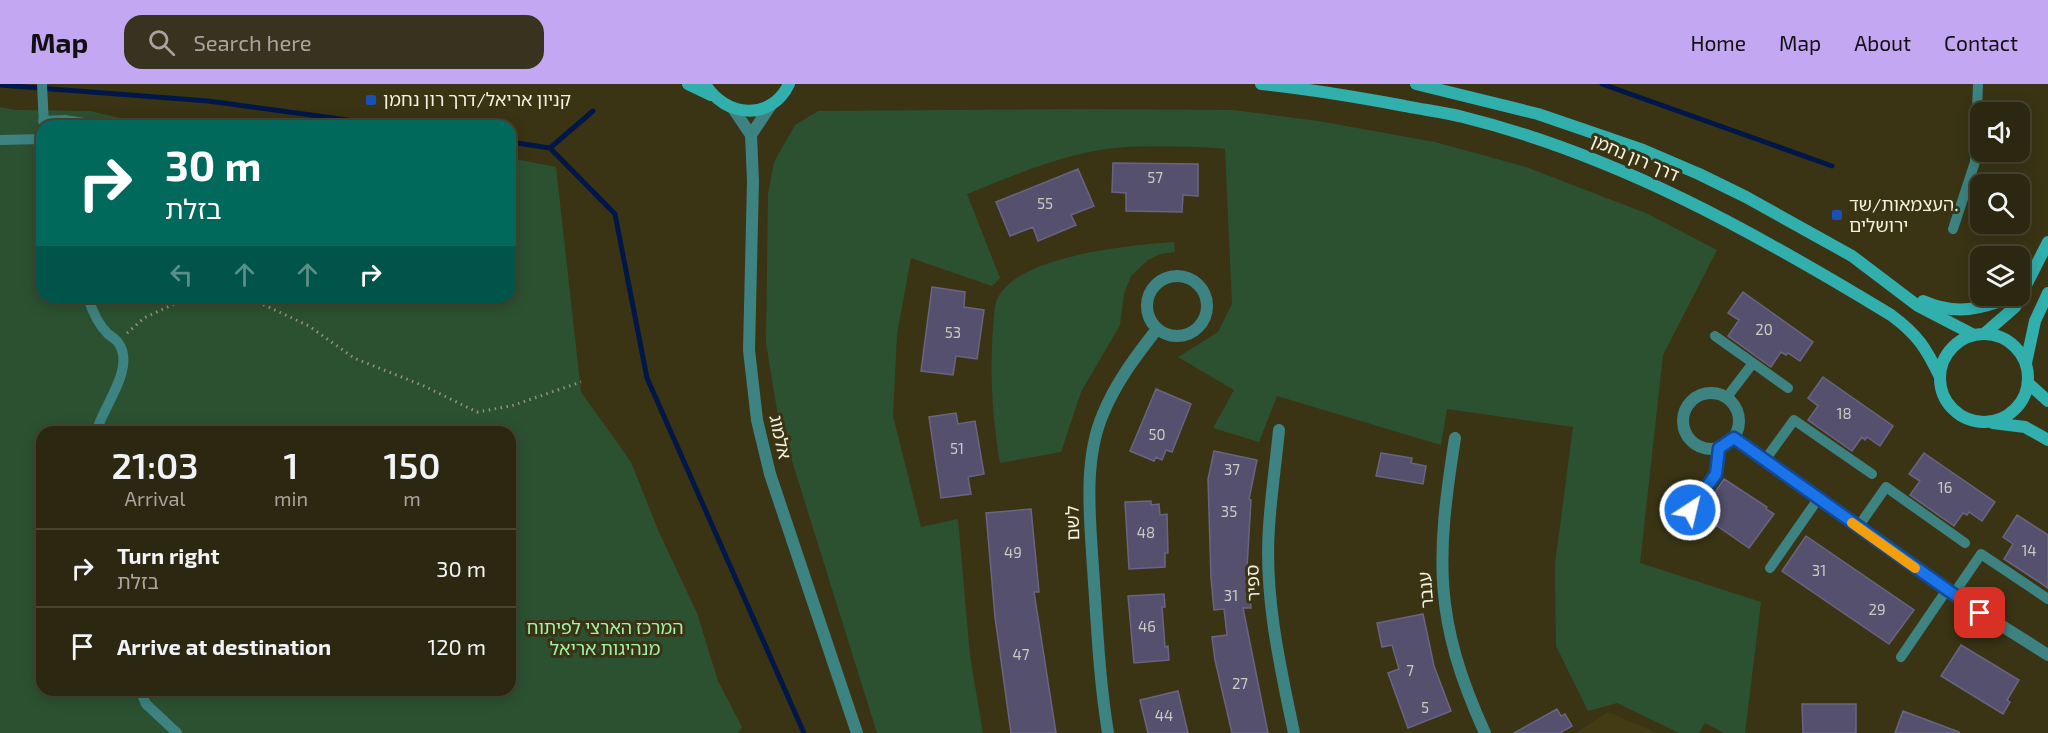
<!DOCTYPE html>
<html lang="en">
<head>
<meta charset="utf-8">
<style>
  :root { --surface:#2c2710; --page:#38331e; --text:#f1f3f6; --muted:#a6a59f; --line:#484430; --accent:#c3a7f2 }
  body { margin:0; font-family:"Exo 2","Noto Sans Hebrew",sans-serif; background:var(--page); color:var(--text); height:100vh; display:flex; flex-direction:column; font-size:22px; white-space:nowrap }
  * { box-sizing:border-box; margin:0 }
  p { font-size:20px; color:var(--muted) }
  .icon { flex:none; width:33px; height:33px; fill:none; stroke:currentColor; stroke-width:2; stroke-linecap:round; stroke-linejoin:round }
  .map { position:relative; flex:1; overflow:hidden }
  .details { position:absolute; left:36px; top:342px; width:480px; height:270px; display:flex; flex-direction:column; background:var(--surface); border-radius:18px; box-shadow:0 3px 15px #0003,0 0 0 2px var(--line) }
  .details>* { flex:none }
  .top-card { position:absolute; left:36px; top:36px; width:480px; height:183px; border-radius:18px; box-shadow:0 3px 15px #0003,0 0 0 2px var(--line); background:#00695c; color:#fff; overflow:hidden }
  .fabs { position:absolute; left:1970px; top:18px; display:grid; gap:12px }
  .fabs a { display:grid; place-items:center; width:60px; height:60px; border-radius:12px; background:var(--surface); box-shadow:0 3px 15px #0003,0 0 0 2px var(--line); font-size:30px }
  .pin { position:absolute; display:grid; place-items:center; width:51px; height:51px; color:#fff; margin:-26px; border-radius:12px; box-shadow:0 3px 9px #0006 }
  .me { position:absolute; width:66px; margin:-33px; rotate:35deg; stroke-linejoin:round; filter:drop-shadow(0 0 4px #0008) }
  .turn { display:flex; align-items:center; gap:21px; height:126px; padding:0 30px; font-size:27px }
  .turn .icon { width:78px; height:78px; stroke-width:2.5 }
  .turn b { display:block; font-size:42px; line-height:51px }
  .lanes { display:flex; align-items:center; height:57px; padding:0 30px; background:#0003; justify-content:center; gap:30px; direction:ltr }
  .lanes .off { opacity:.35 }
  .eta { display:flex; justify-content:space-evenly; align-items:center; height:102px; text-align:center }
  .eta b { font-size:36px; font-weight:600; line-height:42px }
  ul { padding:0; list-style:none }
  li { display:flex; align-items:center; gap:18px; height:78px; padding:0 30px; border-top:2px solid var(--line) }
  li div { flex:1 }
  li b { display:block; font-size:22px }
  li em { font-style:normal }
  header { display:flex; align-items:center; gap:36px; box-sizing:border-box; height:84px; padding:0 30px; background:var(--accent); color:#111 }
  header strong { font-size:28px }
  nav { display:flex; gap:33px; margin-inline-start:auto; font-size:21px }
  .search { width:420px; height:54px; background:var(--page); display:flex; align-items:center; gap:15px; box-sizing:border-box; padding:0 21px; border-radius:18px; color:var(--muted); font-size:22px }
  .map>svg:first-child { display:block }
  .built { fill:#433b14 }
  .green { fill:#2c5131; fill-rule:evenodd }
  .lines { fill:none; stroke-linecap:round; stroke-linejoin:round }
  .stream { stroke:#001748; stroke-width:5 }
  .building { fill:#54506d; stroke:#686482; stroke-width:1.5 }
  .path { stroke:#969179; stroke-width:3; stroke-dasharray:1.5 4.5; stroke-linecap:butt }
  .lane { stroke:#3d8382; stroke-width:10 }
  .street { stroke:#3d8382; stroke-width:12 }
  .secondary { stroke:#30afad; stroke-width:12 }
  .route-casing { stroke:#114b97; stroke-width:15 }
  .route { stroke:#1a73e8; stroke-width:10 }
  .slow { stroke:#f59e0b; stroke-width:10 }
  .transit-dot { fill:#1a4fb4; stroke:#3a3415; stroke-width:2 }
  .labels { text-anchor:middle; stroke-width:6; stroke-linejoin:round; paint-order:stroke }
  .number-label { font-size:15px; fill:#cdcac3 }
  .poi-label { font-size:18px; fill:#f5f2e0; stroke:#3a3415; text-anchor:start }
  .street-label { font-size:18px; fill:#f5f2e0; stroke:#3a3415 }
  .park-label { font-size:18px; fill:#a1f3ab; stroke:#3a3415 }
</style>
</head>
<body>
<header>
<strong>Map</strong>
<div class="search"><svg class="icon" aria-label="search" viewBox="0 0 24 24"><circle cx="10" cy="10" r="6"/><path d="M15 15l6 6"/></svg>Search here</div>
<nav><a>Home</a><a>Map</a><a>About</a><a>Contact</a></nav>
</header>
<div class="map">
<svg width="2048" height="649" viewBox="0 0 2048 649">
  <rect width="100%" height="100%" fill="#3a3415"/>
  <!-- built -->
  <path class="built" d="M1608 628 1657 649H1576Z"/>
  <!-- green -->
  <path class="green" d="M0 23 15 26 90 27 154 42H42V213H510V74L556 83 581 308 631 378 658 446 697 529 718 597 742 643 738 649H0ZM42 348H510V606H42Z
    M1082 25 1233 26 1318 37 1435 58 1526 83 1648 130 1717 166 1663 271 1640 479 1761 518 1745 649H1724L1705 639 1699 649H1679L1617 619 1588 627 1556 562 1555 480 1573 343 1447 325 1441 361 1277 312 1259 358 1213 344 1234 306 1178 273 1218 248 1232 220 1225 65C1195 62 1136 61 1106 65 1058 72 1012 92 967 110L1000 194 992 202 911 174 897 250 893 332 921 443 958 435 970 572 983 649H877L778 332 766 259 768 110 774 78 795 41 818 27Z
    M1174 158 1175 168 1160 170 1148 176 1131 192 1124 210 1120 241 1081 308 1061 368 1000 379C991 325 989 276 995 222 1005 172 1132 161 1174 158Z"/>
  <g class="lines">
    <!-- stream -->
    <path class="stream" d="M1602 0 1832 82
      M0 1 208 17 392 42
      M510 58 550 64 593 27
      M550 64 615 130 647 294 804 649"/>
  </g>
  <!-- building -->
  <path class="building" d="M1113 79 1198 80V112L1183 111 1182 128 1126 127V109L1112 108Z
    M1078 85 1094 122 1071 131 1076 141 1038 157 1033 143 1010 152 996 118Z
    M932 203 965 208 964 223 984 226 977 275 956 272 953 291 921 287Z
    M1743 208 1813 258 1800 277 1788 269 1786 271 1781 268 1771 283 1728 252 1739 236 1728 229Z
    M1823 293 1893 342 1880 362 1867 353 1865 356 1862 353 1852 367 1808 336 1818 322 1808 314Z
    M1156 305 1191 320 1172 368 1166 366 1162 376 1156 373 1154 377 1130 367Z
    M956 329 958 340 975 337 984 390 968 393 971 410 941 414 929 333Z
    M1214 367 1257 376 1249 415 1251 416 1247 483 1251 524H1243L1268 649H1232L1215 576 1212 553 1227 551 1224 525 1214 526 1211 494 1208 395Z
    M1381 369 1412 374 1411 379 1426 382 1423 400 1376 392Z
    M1924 369 1995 418 1982 437 1969 428 1967 431 1963 429 1954 442 1910 411 1920 397 1909 390Z
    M1724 395 1767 423 1766 425 1774 430 1749 464 1700 430Z
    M1151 417V421L1159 420 1160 431 1167 430 1168 469H1165V483L1129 485 1125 418Z
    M1031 425 1039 508H1034L1056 649H1011L995 533 986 429Z
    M2017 431 2048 451V504L2004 475 2013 460 2003 453Z
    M1806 452 1914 526 1889 560 1782 487Z
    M1164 510 1165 523H1162L1165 563 1168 562 1169 576 1134 579 1128 512Z
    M1423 530 1434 582 1451 627 1408 644 1388 589 1399 585 1392 561 1382 563 1377 539Z
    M1961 561 2019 596 2007 616 2010 618 2003 630 1941 592Z
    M1178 607 1188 649H1148L1140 616Z
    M1802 620H1856V649H1803Z
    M1557 625 1561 632 1565 630 1572 642 1560 649H1514Z
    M1903 627 1959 648V649H1895Z"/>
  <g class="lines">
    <!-- path -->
    <path class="path" d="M247 213 309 242 354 274 424 302 477 328 511 322 581 298
      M127 249 144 234 189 213"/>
    <!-- lane -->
    <path class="lane" d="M42 0 44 42
      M43 37 65 36 103 42
      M0 56 42 55
      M1953 145 1975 78 1978 0
      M88 213C92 227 98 240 108 250 112 253 117 256 119 260 134 283 107 318 99 340L103 348
      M1715 252 1753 279
      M1727 313 1753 279 1788 304
      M1765 376 1794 336 1872 390
      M1690 426 1716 390 1719 364
      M1858 443 1886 403 1965 459
      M1770 484 1818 415
      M1953 511 1981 470 2048 515
      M1901 573 1946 507
      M140 606 146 620 177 649"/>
    <!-- street -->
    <path class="street" d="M734 26 751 51 753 97 749 266 757 336 770 390 857 649
      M751 51 771 21
      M1147 222a30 30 0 1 1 60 0a30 30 0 1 1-60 0Z
      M1683 337a28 28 0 1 1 56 0a28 28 0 1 1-56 0Z
      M1279 346C1276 378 1271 410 1269 443 1264 512 1280 582 1294 649
      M1455 354C1436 475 1433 535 1485 649
      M1734 354 1953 511 2048 571
      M1108 649C1099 594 1097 540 1093 484 1090 435 1083 376 1103 330 1116 298 1136 272 1157 245"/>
    <!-- secondary -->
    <path class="secondary" d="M688 0 711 11
      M705 0C725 33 771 38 789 0
      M1261 0C1309 5 1357 13 1405 22 1424 26 1444 28 1463 33 1617 71 1756 149 1891 231 1918 251 1926 264 1940 293
      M1416 0 1538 30 1643 66 1699 90 1746 113 1852 172 1918 222 1974 251
      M1923 217C1956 232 1982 225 2014 212
      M1984 250 2015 223 2048 158
      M1940 294a44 44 0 1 1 88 0a44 44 0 1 1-88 0Z
      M2026 279 2035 237 2048 209
      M2028 299 2048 317
      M1993 339 2025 343 2048 356"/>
  </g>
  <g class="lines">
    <defs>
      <path id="route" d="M1690 426 1716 390 1719 364 1734 354 1980 529"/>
    </defs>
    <!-- route casing -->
    <use href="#route" class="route-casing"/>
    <!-- route -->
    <use href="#route" class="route"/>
    <!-- slow -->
    <path class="slow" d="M1852 439 1915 484"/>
  </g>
  <!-- markers -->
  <g class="transit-dot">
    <rect x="365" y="10" width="12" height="12" rx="3"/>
    <rect x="1831" y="125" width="12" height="12" rx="3"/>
  </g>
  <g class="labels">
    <!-- number labels -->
    <g class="number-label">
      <text x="1155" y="99">57</text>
      <text x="1045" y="125">55</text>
      <text x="1764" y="251">20</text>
      <text x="953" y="254">53</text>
      <text x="1844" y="335">18</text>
      <text x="1157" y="356">50</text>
      <text x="957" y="370">51</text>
      <text x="1232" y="391">37</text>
      <text x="1945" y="409">16</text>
      <text x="1229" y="433">35</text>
      <text x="1146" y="454">48</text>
      <text x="2029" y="472">14</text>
      <text x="1013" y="474">49</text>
      <text x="1819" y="492">31</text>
      <text x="1231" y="517">31</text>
      <text x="1877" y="531">29</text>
      <text x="1147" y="548">46</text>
      <text x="1021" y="576">47</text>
      <text x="1410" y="592">7</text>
      <text x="1240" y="605">27</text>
      <text x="1425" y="629">5</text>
      <text x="1164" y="637">44</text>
    </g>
    <!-- poi labels -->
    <g class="poi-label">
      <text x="383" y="22">קניון אריאל/דרך רון נחמן</text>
      <text x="1849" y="127">העצמאות/שד.<tspan x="1849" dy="21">ירושלים</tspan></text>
    </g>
    <!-- street labels -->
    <g class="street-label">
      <text transform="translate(1635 74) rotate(23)" y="6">דרך רון נחמן</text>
      <text transform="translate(780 353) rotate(77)" y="6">אלמוג</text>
      <text transform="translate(1073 439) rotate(-91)" y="6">לשם</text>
      <text transform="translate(1253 499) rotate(-92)" y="6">ספיר</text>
      <text transform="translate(1426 506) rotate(-95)" y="6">ענבר</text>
    </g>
    <!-- park labels -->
    <g class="park-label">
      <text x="605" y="550">המרכז הארצי לפיתוח<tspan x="605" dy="21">מנהיגות אריאל</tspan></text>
    </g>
  </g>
</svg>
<div class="fabs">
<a><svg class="icon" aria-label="sound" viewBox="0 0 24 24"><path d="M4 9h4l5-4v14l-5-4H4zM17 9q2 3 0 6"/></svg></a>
<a><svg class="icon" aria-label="search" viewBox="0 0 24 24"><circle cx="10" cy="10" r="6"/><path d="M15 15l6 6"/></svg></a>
<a><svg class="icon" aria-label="layers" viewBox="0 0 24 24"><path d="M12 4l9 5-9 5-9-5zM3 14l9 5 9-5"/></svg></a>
</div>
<div class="pin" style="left:1980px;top:529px;background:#d93025"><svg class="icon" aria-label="arrive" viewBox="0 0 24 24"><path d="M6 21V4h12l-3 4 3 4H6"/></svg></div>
<svg class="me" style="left:1690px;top:426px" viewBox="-20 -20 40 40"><circle r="17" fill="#1a73e8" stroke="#fff" stroke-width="3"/><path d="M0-11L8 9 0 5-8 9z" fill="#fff"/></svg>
<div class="top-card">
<div class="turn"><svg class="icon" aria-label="right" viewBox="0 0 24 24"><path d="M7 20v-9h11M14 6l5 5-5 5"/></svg><div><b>30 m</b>בזלת</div></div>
<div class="lanes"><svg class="icon off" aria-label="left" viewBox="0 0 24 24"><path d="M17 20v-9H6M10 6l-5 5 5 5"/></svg><svg class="icon off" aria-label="ahead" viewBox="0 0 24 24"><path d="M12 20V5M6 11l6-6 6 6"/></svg><svg class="icon off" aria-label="ahead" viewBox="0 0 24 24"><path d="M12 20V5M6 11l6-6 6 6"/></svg><svg class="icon" aria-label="right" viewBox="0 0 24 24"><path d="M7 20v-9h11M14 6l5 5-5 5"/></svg></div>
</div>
<section class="details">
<div class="eta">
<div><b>21:03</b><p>Arrival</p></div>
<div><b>1</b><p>min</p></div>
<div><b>150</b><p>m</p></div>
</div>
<ul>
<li><svg class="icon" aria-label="right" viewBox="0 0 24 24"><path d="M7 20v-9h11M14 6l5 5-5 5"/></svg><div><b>Turn right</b><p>בזלת</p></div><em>30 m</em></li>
<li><svg class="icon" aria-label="arrive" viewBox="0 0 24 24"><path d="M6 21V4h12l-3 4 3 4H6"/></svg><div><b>Arrive at destination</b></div><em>120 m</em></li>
</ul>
</section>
</div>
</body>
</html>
